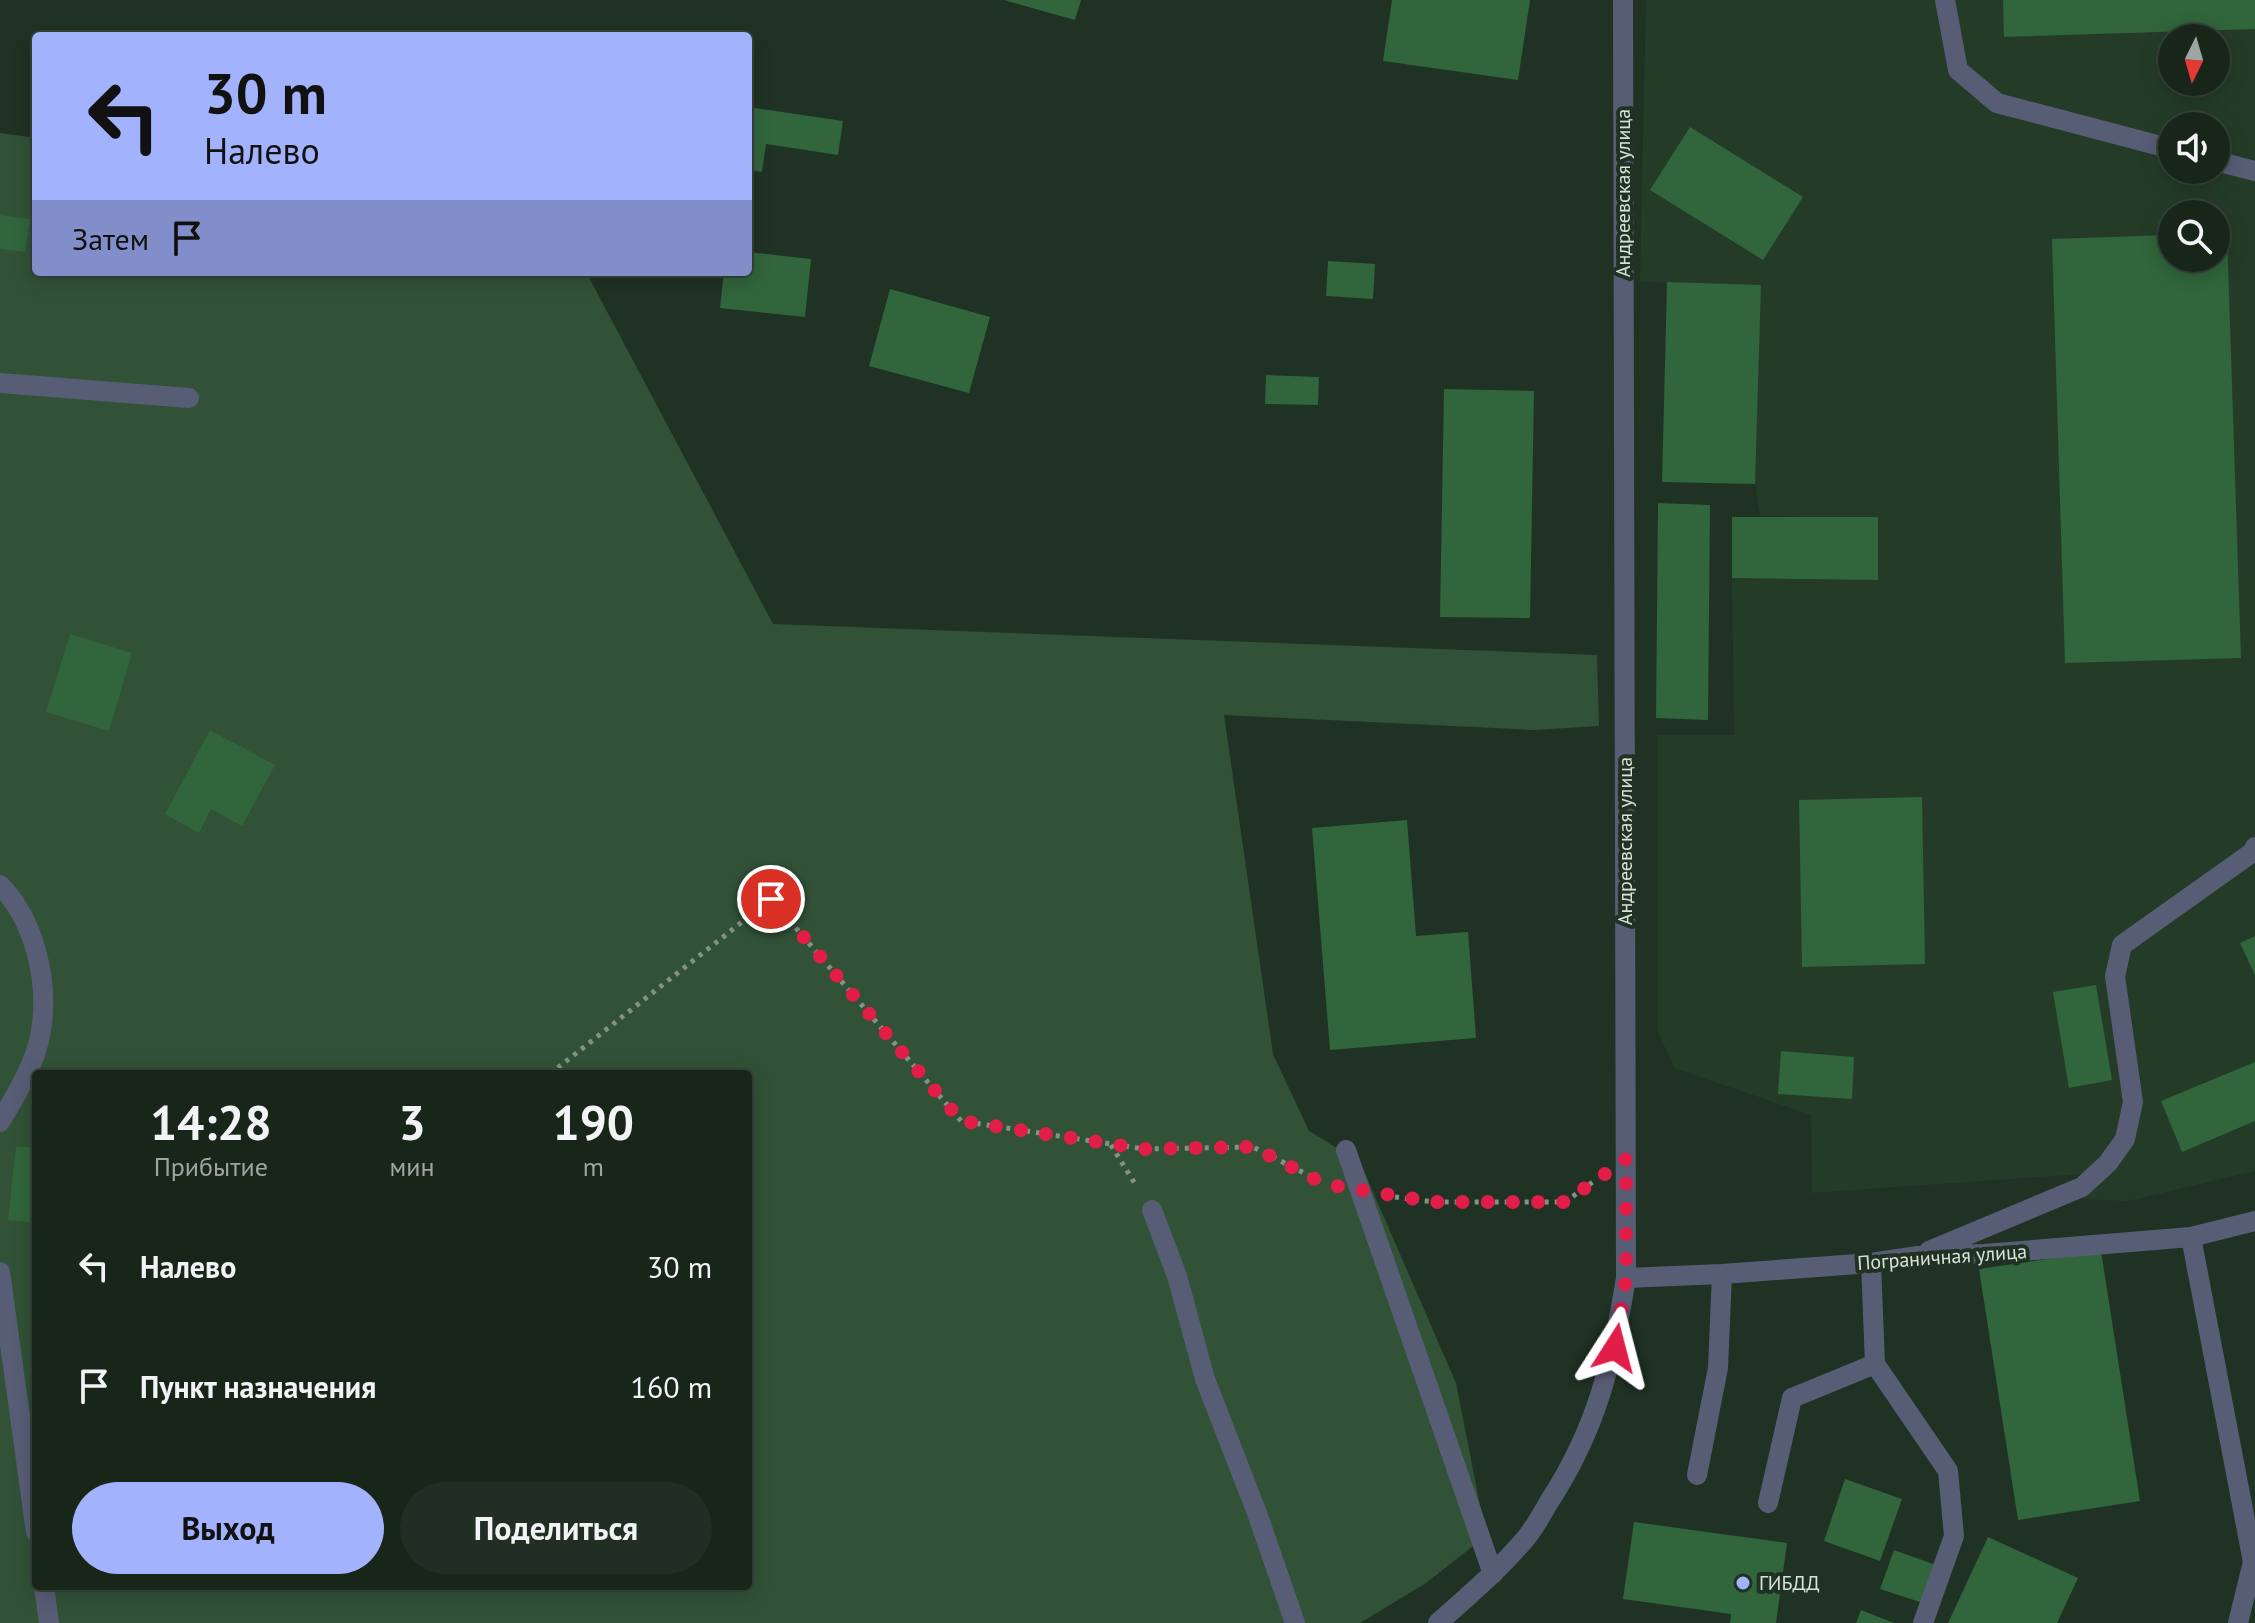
<!DOCTYPE html>
<html lang="ru">
<head>
<meta charset="utf-8">
<style>
  :root { --surface:#18261a; --page:#212e23; --text:#f1f3f6; --muted:#9fa5a2; --line:#364339; --accent:#a3b2fd }
  body { margin:0; font-family:"PT Sans",sans-serif; background:var(--page); color:var(--text); height:100vh; display:flex; flex-direction:column; font-size:30px; white-space:nowrap }
  * { box-sizing:border-box; margin:0 }
  p { font-size:26px; color:var(--muted) }
  .icon { flex:none; width:44px; height:44px; fill:none; stroke:currentColor; stroke-width:2; stroke-linecap:round; stroke-linejoin:round }
  .map { position:relative; flex:1; overflow:hidden }
  .details { position:absolute; left:32px; top:1070px; width:720px; height:520px; display:flex; flex-direction:column; background:var(--surface); border-radius:8px; box-shadow:0 4px 20px #0003,0 0 0 2px var(--line) }
  .details>* { flex:none }
  .top-card { position:absolute; left:32px; top:32px; width:720px; height:244px; border-radius:8px; box-shadow:0 4px 20px #0003,0 0 0 2px var(--line); background:#a3b2fd; color:#111; overflow:hidden }
  .needle { width:52px; rotate:185deg }
  .tools { position:absolute; left:2158px; top:24px; display:grid; gap:16px }
  .tools a { display:grid; place-items:center; width:72px; height:72px; border-radius:50%; background:var(--surface); box-shadow:0 4px 20px #0003,0 0 0 2px var(--line); font-size:40px }
  .pin { position:absolute; display:grid; place-items:center; width:68px; height:68px; color:#fff; margin:-34px; border:4px solid #fff; border-radius:50%; box-shadow:0 2px 8px #0007 }
  .me { position:absolute; width:88px; margin:-44px; rotate:9deg; stroke-linejoin:round; filter:drop-shadow(0 0 6px #0008) }
  .turn { display:flex; align-items:center; gap:28px; height:168px; padding:0 40px; font-size:36px }
  .turn .icon { width:104px; height:104px; stroke-width:2.5 }
  .turn b { display:block; font-size:56px; line-height:68px }
  .then { display:flex; align-items:center; height:76px; padding:0 40px; background:#0003; gap:16px; font-size:30px }
  .eta { display:flex; justify-content:space-evenly; align-items:center; height:136px; text-align:center }
  .eta b { font-size:48px; font-weight:700; line-height:56px }
  .primary-button { display:flex; gap:16px; margin-top:auto; padding:16px 40px }
  .primary-button a { flex:1; height:92px; border-radius:48px; background:var(--accent); color:#111; font-size:32px; font-weight:700; line-height:92px; text-align:center }
  .primary-button a+a { background:var(--page); color:var(--text) }
  ul { padding:0; list-style:none }
  li { display:flex; align-items:center; gap:24px; height:120px; padding:0 40px }
  li div { flex:1 }
  li b { display:block; font-size:30px }
  li em { font-style:normal }
  .map>svg:first-child { display:block }
  .built { fill:#243c27; fill-rule:evenodd }
  .green { fill:#315237; fill-rule:evenodd }
  .building { fill:#31653b }
  .lines { fill:none; stroke-linecap:round; stroke-linejoin:round }
  .path { stroke:#839285; stroke-width:5; stroke-dasharray:4 6; stroke-linecap:butt }
  .minor { stroke:#585d76; stroke-width:20 }
  .route { stroke:#e11d48; stroke-width:14; stroke-dasharray:0 25.2 }
  .poi-dot { fill:#a3b2fd; stroke:#203223; stroke-width:3 }
  .labels { text-anchor:middle; stroke-width:8; stroke-linejoin:round; paint-order:stroke }
  .street-label { font-size:20px; fill:#d7e2d8; stroke:#203223 }
  .poi-label { font-size:20px; fill:#d7e2d8; stroke:#203223; text-anchor:start }
</style>
</head>
<body>
<div class="map">
<svg width="2255" height="1623" viewBox="0 0 2255 1623">
  <rect width="100%" height="100%" fill="#203223"/>
  <!-- built -->
  <path class="built" d="M1646 0H2255V1171L2128 1201 2082 1199 2081 1174 1812 1193 1811 1115 1674 1068 1658 1031V735H1734L1732 578 1877 580 1878 518 1760 516 1755 484 1760 285 1640 282ZM2172 38H2216V82H2172ZM2172 126H2216V170H2172ZM2172 214H2216V258H2172Z"/>
  <!-- green -->
  <path class="green" d="M0 133 36 138V272H586L773 624 1597 655 1599 726 1534 730 1224 715 1273 1054 1309 1131 1360 1162 1456 1383 1486 1536 1426 1583 1360 1623H0ZM36 1074H748V1586H36Z"/>
  <!-- building -->
  <path class="building" d="M1004 0H1081L1075 20Z
    M1392 0H1530L1518 80 1383 61Z
    M2003 0H2255V29L2004 37Z
    M748 107 843 121 838 155 766 144 762 172 748 170Z
    M1690 127 1803 197 1763 260 1650 190Z
    M0 215 30 219 25 252 0 249Z
    M2216 233H2227L2241 658 2065 663 2052 239 2172 235V258H2216Z
    M748 252 811 259 805 317 720 308 724 272H748Z
    M1328 261 1375 264 1373 299 1326 296Z
    M1667 282 1761 285 1755 484 1662 482Z
    M890 289 990 317 969 393 869 366Z
    M1266 375 1319 377 1318 405 1265 404Z
    M1444 389 1534 391 1530 618 1440 617Z
    M1658 503 1710 505 1708 720 1656 718Z
    M1732 517H1878V580L1732 578Z
    M70 634 132 653 109 731 46 712Z
    M210 730 275 765 242 826 211 809 199 833 165 814Z
    M1922 797 1925 964 1802 967 1799 800Z
    M1407 820 1416 936 1468 932 1476 1038 1330 1050 1312 828Z
    M2255 936V975L2240 943Z
    M2096 985 2112 1080 2069 1088 2053 992Z
    M1781 1051 1854 1057 1852 1099 1778 1094Z
    M2255 1062V1121L2182 1152 2161 1101Z
    M16 1146 36 1148V1223L8 1220Z
    M2101 1251 2140 1501 2018 1520 1979 1269Z
    M1845 1479 1902 1499 1880 1561 1824 1541Z
    M1634 1522 1787 1543 1776 1623H1730L1731 1614 1623 1599Z
    M1988 1537 2078 1578 2057 1623H1948Z
    M1894 1550 1936 1565 1923 1603 1880 1589Z
    M1861 1610 1894 1623H1856Z"/>
  <g class="lines">
    <!-- path -->
    <path class="path" d="M550 1074 771 899 961 1121 1144 1149 1253 1147 1326 1184
      M1111 1145 1137 1187
      M1395 1197 1434 1202H1565L1597 1179"/>
    <!-- minor -->
    <path class="minor" d="M1945 0 1958 70 1997 103 2172 149
      M2216 161 2255 171
      M0 383 189 398
      M0 885C35 921 49 981 41 1031 36 1063 16 1095 0 1122
      M1346 1150 1493 1574
      M1152 1210 1177 1276 1205 1379 1257 1513 1295 1623
      M2191 1237 2253 1562 2238 1623
      M1929 1251 2082 1187 2108 1163 2125 1139 2133 1102 2115 976 2122 945 2253 852 2255 847
      M1871 1263 1875 1364 1948 1471 1954 1536 1923 1623
      M0 1272 36 1532
      M1626 1278 1722 1274 1871 1263 1918 1256 1985 1254 2191 1237 2255 1221
      M1697 1475 1718 1368 1722 1274
      M1768 1503 1792 1398 1875 1364
      M44 1586 49 1623
      M1438 1623C1468 1596 1500 1569 1526 1538 1535 1527 1542 1514 1549 1502 1597 1428 1612 1364 1626 1278L1623 0"/>
  </g>
  <g class="lines">
    <!-- route -->
    <path class="route" d="M771 899 961 1121 1144 1149 1253 1147 1324 1184 1434 1202H1565L1626 1159V1278L1615 1348"/>
  </g>
  <!-- markers -->
  <circle class="poi-dot" cx="1743" cy="1583" r="8"/>
  <g class="labels">
    <!-- street labels -->
    <g class="street-label">
      <text transform="translate(1623 193) rotate(-90)" y="7">Андреевская улица</text>
      <text transform="translate(1625 841) rotate(-90)" y="7">Андреевская улица</text>
      <text transform="translate(1942 1257) rotate(-4)" y="7">Пограничная улица</text>
    </g>
    <!-- poi labels -->
    <g class="poi-label">
      <text x="1759" y="1590">ГИБДД</text>
    </g>
  </g>
</svg>
<div class="tools">
<a><svg class="needle" viewBox="-14 -14 28 28"><path d="M0-13l5 13h-10z" fill="#e53935"/><path d="M0 13l5-13h-10z" fill="#9fa5a2"/></svg></a>
<a><svg class="icon" aria-label="sound" viewBox="0 0 24 24"><path d="M4 9h4l5-4v14l-5-4H4zM17 9q2 3 0 6"/></svg></a>
<a><svg class="icon" aria-label="search" viewBox="0 0 24 24"><circle cx="10" cy="10" r="6"/><path d="M15 15l6 6"/></svg></a>
</div>
<div class="pin" style="left:771px;top:899px;background:#d93025"><svg class="icon" aria-label="arrive" viewBox="0 0 24 24"><path d="M6 21V4h12l-3 4 3 4H6"/></svg></div>
<svg class="me" style="left:1615px;top:1348px" viewBox="-20 -20 40 40"><path d="M0-17L14 15 0 8-14 15z" fill="#e11d48" stroke="#fff" stroke-width="4"/></svg>
<div class="top-card">
<div class="turn"><svg class="icon" aria-label="left" viewBox="0 0 24 24"><path d="M17 20v-9H6M10 6l-5 5 5 5"/></svg><div><b>30 m</b>Налево</div></div>
<div class="then">Затем<svg class="icon" aria-label="arrive" viewBox="0 0 24 24"><path d="M6 21V4h12l-3 4 3 4H6"/></svg></div>
</div>
<section class="details">
<div class="eta">
<div><b>14:28</b><p>Прибытие</p></div>
<div><b>3</b><p>мин</p></div>
<div><b>190</b><p>m</p></div>
</div>
<ul>
<li><svg class="icon" aria-label="left" viewBox="0 0 24 24"><path d="M17 20v-9H6M10 6l-5 5 5 5"/></svg><div><b>Налево</b></div><em>30 m</em></li>
<li><svg class="icon" aria-label="arrive" viewBox="0 0 24 24"><path d="M6 21V4h12l-3 4 3 4H6"/></svg><div><b>Пункт назначения</b></div><em>160 m</em></li>
</ul>
<div class="primary-button"><a>Выход</a><a>Поделиться</a></div>
</section>
</div>
</body>
</html>
